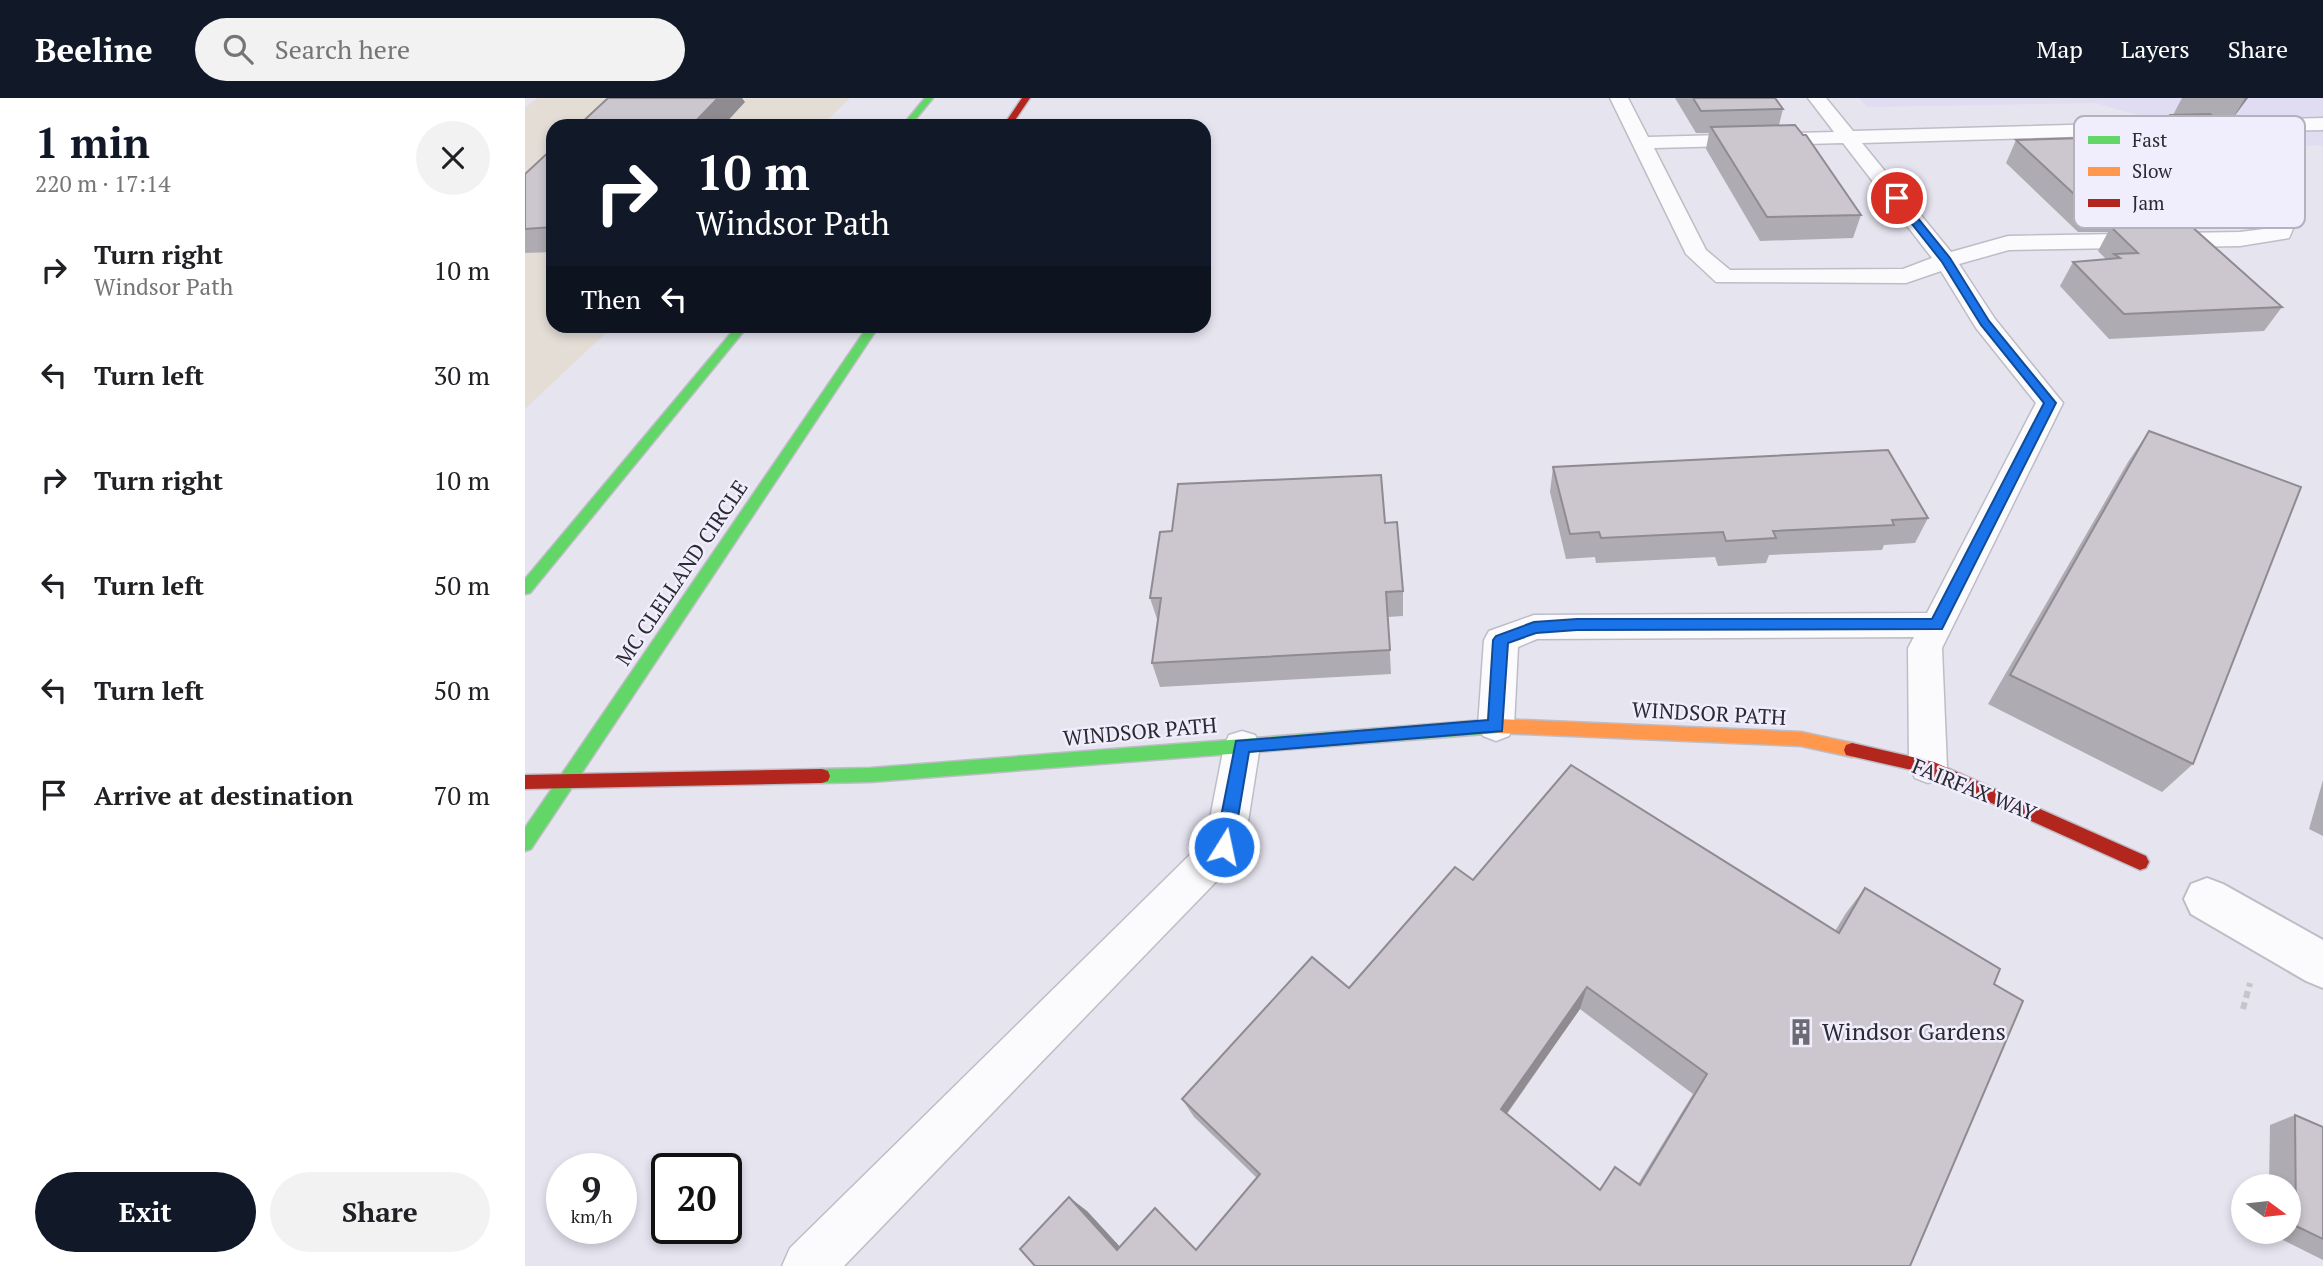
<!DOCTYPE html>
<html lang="en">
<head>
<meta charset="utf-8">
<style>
  :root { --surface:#fff; --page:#f2f2f2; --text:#202124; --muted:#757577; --accent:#111827 }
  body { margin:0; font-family:"PT Serif",serif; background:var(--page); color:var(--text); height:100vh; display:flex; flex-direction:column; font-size:26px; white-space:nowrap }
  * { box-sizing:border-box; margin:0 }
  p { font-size:23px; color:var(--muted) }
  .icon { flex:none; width:38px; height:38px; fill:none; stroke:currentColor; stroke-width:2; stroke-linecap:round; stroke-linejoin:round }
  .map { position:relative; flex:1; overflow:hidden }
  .panel { display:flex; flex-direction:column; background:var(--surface); width:525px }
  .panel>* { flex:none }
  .banner { position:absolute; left:21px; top:21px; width:665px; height:214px; border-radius:21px; box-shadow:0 4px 10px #0003; background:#111827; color:#fff; overflow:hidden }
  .needle { width:46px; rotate:105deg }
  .tools { position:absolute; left:1706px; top:1076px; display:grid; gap:14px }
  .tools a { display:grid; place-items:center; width:70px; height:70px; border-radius:50%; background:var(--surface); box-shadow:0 4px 10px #0003; font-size:35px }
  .speed { position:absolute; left:21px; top:1055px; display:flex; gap:14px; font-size:35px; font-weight:700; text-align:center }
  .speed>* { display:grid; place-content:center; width:91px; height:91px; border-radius:50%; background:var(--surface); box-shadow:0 4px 10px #0003; line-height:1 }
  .speed small { font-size:18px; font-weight:400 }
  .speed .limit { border:4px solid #111; border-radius:10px; background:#fff; color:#111 }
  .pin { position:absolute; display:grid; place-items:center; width:60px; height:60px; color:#fff; margin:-30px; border:4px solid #fff; border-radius:50%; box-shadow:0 2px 7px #0007 }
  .me { position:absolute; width:77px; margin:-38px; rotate:10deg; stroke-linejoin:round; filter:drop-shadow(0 0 5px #0008) }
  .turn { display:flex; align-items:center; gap:24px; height:147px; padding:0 35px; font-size:32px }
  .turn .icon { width:91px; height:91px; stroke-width:2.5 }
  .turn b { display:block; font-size:49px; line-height:60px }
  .then { display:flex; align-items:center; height:66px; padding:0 35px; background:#0003; gap:14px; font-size:26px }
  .round { display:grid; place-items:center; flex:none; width:74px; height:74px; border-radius:37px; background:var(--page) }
  .headline { display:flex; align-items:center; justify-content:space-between; height:119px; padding:0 35px }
  h1 { font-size:42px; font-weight:700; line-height:52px; color:var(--accent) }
  .button { display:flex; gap:14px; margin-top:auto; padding:14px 35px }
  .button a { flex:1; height:80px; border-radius:42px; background:var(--accent); color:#fff; font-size:28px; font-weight:700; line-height:80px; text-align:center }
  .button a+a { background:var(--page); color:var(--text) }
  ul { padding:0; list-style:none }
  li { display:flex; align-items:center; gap:21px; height:105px; padding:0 35px }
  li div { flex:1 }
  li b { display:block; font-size:26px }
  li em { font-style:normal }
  header { display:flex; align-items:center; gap:42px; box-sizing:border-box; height:98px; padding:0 35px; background:var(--accent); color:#fff }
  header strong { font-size:33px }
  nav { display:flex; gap:38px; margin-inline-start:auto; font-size:24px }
  .search { width:490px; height:63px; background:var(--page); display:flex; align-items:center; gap:18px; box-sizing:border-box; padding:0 24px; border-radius:38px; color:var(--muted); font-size:26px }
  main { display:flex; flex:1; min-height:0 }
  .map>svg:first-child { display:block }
  .commercial { fill:#e3ddd6 }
  .built { fill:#e0dcf1 }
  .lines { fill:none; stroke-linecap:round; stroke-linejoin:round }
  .lane-casing { stroke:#bebdc6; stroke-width:3 }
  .street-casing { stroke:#bebdc6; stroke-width:4 }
  .fast-casing { stroke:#bebdc6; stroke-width:3 }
  .slow-casing { stroke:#bebdc6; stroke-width:3 }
  .jam-casing { stroke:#bebdc6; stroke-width:3 }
  .path { stroke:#c6c5ca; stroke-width:6; stroke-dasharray:7 4.5; stroke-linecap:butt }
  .lane { fill:#fbfbfd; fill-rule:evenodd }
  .street { fill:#fbfbfd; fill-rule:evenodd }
  .fast { fill:#63d668; fill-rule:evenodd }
  .slow { fill:#ff974d; fill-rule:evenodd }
  .jam { fill:#b3261e; fill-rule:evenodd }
  .wall { fill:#afabb2; fill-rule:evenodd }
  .shaded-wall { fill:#8f8b91 }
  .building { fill:#ccc7cf; stroke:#8f8b91; stroke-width:2; fill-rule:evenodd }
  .route { fill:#1a73e8; stroke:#114b97; stroke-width:2 }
  .labels { text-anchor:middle; stroke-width:5; stroke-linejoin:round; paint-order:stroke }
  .street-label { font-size:21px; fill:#2b2931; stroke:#f0edfd }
  .near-poi-label { font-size:24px; fill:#2b2931; stroke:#f0edfd; text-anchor:start }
  .key { fill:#f0edfd; stroke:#b5b2c0; stroke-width:2 }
  .key-label { font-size:19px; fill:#2b2931 }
</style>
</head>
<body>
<header>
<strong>Beeline</strong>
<div class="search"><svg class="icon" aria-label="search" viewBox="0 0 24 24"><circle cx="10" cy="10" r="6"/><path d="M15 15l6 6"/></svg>Search here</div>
<nav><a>Map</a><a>Layers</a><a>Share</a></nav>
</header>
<main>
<section class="panel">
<div class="headline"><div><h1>1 min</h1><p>220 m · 17:14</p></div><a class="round"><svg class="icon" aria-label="close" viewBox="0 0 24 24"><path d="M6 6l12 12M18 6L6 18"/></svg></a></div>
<ul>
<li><svg class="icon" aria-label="right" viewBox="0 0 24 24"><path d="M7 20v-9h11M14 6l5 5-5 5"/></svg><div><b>Turn right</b><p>Windsor Path</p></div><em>10 m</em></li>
<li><svg class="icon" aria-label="left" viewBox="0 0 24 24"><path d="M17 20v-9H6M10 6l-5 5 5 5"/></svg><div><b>Turn left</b></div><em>30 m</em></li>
<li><svg class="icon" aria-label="right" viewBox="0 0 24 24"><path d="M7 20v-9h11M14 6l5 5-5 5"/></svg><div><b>Turn right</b></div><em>10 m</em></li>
<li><svg class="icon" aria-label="left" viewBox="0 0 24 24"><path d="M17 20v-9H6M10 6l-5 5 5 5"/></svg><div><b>Turn left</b></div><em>50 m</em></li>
<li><svg class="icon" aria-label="left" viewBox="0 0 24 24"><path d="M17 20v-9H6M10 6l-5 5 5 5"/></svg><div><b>Turn left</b></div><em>50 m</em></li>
<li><svg class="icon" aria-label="arrive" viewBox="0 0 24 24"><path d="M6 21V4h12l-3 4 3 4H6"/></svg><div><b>Arrive at destination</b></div><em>70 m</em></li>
</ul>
<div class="button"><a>Exit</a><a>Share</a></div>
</section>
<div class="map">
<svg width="1798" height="1168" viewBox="0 0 1798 1168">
  <rect width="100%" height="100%" fill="#e6e4ef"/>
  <!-- commercial -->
  <path class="commercial" d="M12 0H325L296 28H28V228H88L0 311V10Z"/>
  <!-- built -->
  <path class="built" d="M1334 0H1798V47L1726 50 1571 5 1342 9Z"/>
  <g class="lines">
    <defs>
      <path id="lane" d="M1085 0H1103L1123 39 1309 34 1283 0H1301L1328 33 1798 20V32L1696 34 1777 94 1775 115 1764 140 1715 148 1484 152 1434 166 1470 221 1538 305 1417 550 1422 669 1416 680 1403 685 1390 680 1384 669 1383 550 1389 539 1012 541 993 549 989 628 984 638 971 643 958 638 953 628 959 542 964 533 1009 517 1402 515 1511 305 1451 230 1416 173 1381 185 1191 184 1161 156ZM1673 35 1756 96 1747 130 1715 134 1483 138 1426 154 1337 45ZM1318 45 1407 160 1378 171 1205 172 1181 152 1129 50Z
        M717 633 730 637 735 648 719 749 713 761 319 1168H257L265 1150 681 741 699 648 704 637Z"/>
      <path id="street" d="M1682 780 1698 786 1798 842V890L1781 883 1666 816 1659 801 1666 786Z"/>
      <path id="fast" d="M400 0H408L385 28H377Z
        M212 228H223L5 495 0 496V481Z
        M343 228H354L6 751 0 753V730Z
        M973 621 979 623 981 628 979 633 973 635 345 684 297 685 291 683 289 678 291 673 297 671 345 670Z"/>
      <path id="slow" d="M973 621 1276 634 1327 645 1333 647 1335 652 1333 657 1327 659 1276 648 973 635 967 633 965 628 967 623Z"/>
      <path id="jam" d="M497 0H505L486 28H478Z
        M1327 645 1409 664 1621 758 1624 764 1621 770 1615 772 1400 675 1321 657 1319 652 1321 647Z
        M297 671 303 673 305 678 303 683 297 685 0 691V677Z"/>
    </defs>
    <!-- lane casing -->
    <use href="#lane" class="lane-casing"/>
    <!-- street casing -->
    <use href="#street" class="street-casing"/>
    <!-- fast casing -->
    <use href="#fast" class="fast-casing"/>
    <!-- slow casing -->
    <use href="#slow" class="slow-casing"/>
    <!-- jam casing -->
    <use href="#jam" class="jam-casing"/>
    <!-- path -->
    <path class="path" d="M1718 911 1725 885"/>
    <!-- lane -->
    <use href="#lane" class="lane"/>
    <!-- street -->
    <use href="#street" class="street"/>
    <!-- fast -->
    <use href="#fast" class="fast"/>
    <!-- slow -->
    <use href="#slow" class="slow"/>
    <!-- jam -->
    <use href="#jam" class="jam"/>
  </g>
  <!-- wall -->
  <path class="wall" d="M1150 0H1250L1258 11 1254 27 1336 117 1328 140 1235 143 1181 51 1184 35H1171Z
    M1657 0H1723L1708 20H1692L1686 50 1724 78 1710 101 1672 103 1666 112H1644L1634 129 1757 209 1739 233 1584 241 1535 188 1548 164 1581 161 1573 153 1583 134H1553L1481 65 1491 42 1629 38 1648 17Z
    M28 50V154L0 155V76Z
    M1624 333 1668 666 1637 694 1463 606 1603 364Z
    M1028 369 1403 420 1390 445 1359 447 1357 452 1244 457 1241 465 1193 468 1190 459 1071 465 1070 459 1041 461 1025 394Z
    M860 425 878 493V518L863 519 866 576 635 589 627 565 633 524 625 500Z
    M1798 682V738L1784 731Z
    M1340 790 1469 886 1385 1168H510L562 1113 595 1149 671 1152 732 1080 669 1019 657 1001 824 890 1310 833 1321 815ZM1055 911 1168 996 1113 1086 1075 1092 982 1016Z
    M1770 1017 1798 1029V1162L1744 1135V1134H1764V1088H1744L1745 1027Z"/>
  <!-- shaded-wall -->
  <path class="shaded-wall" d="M193 0H217L220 4 198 28H166Z
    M1720 0H1723L1708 20Z
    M1700 26 1687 48 1670 71 1684 48Z
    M1062 889 1055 911 972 1029 976 1011Z
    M544 1099 562 1113 609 1164 592 1152Z"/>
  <!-- building -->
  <path class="building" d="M83 0H193L166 28H53Z
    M1168 0H1250L1258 11 1176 13Z
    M1685 16 1700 26 1684 48 1724 78 1669 80 1680 88 1623 90 1645 109 1565 111 1491 42 1629 38 1645 17Z
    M1270 27 1278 37H1281L1336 117 1242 119 1186 29Z
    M28 50V129L0 131V76Z
    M1666 128 1757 209 1599 216 1548 164 1595 160 1589 156 1613 155 1586 129Z
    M1624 333 1776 389 1668 666 1485 577Z
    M1363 352 1403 420 1367 422 1369 427 1248 433 1251 440 1201 443 1198 434 1076 440 1074 434 1045 436 1028 369Z
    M856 377 860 425 872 424 878 493 861 494 865 552 627 565 636 500H625L635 434 647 433 653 386Z
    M1046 667 1314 835 1340 790 1475 871 1469 886 1498 903 1385 1168H510L495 1151 544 1099 592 1152 630 1110 671 1152 735 1076 657 1001 787 859 824 890 930 769 948 782ZM1062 889 1182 976 1115 1087 1090 1069 1075 1092 976 1011Z
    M1770 1017 1798 1029V1141L1771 1128Z"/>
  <!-- route -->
  <path class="route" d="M1368 98H1375L1425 160 1464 223 1531 305 1417 531 1052 532 1011 535 983 545 977 633 724 654 708 749 705 754 699 757 692 754 690 749 711 643 963 622 968 542 971 538 1009 524 1052 521H1407L1519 305 1456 227 1417 164 1368 102Z"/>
  <!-- icons -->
  <defs>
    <symbol id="building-bare" viewBox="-9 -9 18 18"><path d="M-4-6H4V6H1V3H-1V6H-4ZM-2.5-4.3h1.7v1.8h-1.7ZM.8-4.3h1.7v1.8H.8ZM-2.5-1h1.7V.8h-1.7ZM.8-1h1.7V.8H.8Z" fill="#6c6a74" stroke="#f0edfd" stroke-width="2.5" paint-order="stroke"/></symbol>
  </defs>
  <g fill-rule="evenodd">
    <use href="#building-bare" x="1257" y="915" width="38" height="38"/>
  </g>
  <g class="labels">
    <!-- street labels -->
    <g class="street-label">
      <text transform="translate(157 475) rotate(-56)" y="7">MC CLELLAND CIRCLE</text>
      <text transform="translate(1184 616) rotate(3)" y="7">WINDSOR PATH</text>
      <text transform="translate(615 634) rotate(-5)" y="7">WINDSOR PATH</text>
      <text transform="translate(1449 692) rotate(22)" y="7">FAIRFAX WAY</text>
    </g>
    <!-- near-poi labels -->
    <g class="near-poi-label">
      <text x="1297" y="942">Windsor Gardens</text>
    </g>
  </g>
  <!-- legend -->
  <rect x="1549" y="18" width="231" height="112" rx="10" class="key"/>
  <rect x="1563" y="38" width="32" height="8" fill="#63d668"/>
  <rect x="1563" y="69" width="32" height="9" fill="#ff974d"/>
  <rect x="1563" y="101" width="32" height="8" fill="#b3261e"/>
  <g class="key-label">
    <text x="1607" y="49">Fast</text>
    <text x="1607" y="80">Slow</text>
    <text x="1607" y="112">Jam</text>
  </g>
</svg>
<div class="tools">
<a><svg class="needle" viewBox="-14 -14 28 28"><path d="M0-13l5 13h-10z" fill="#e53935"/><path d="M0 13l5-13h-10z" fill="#757577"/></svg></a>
</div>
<div class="speed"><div>9<small>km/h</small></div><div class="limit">20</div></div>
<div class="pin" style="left:1372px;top:100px;background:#d93025"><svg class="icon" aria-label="arrive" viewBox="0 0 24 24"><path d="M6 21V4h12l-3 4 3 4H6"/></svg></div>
<svg class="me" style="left:699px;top:749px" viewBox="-20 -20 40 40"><circle r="17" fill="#1a73e8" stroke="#fff" stroke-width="3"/><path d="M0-11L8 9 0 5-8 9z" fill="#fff"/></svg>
<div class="banner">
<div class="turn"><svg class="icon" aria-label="right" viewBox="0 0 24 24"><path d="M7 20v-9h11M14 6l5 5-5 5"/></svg><div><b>10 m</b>Windsor Path</div></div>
<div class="then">Then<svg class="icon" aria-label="left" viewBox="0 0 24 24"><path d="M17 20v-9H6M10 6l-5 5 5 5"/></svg></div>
</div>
</div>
</main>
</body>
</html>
